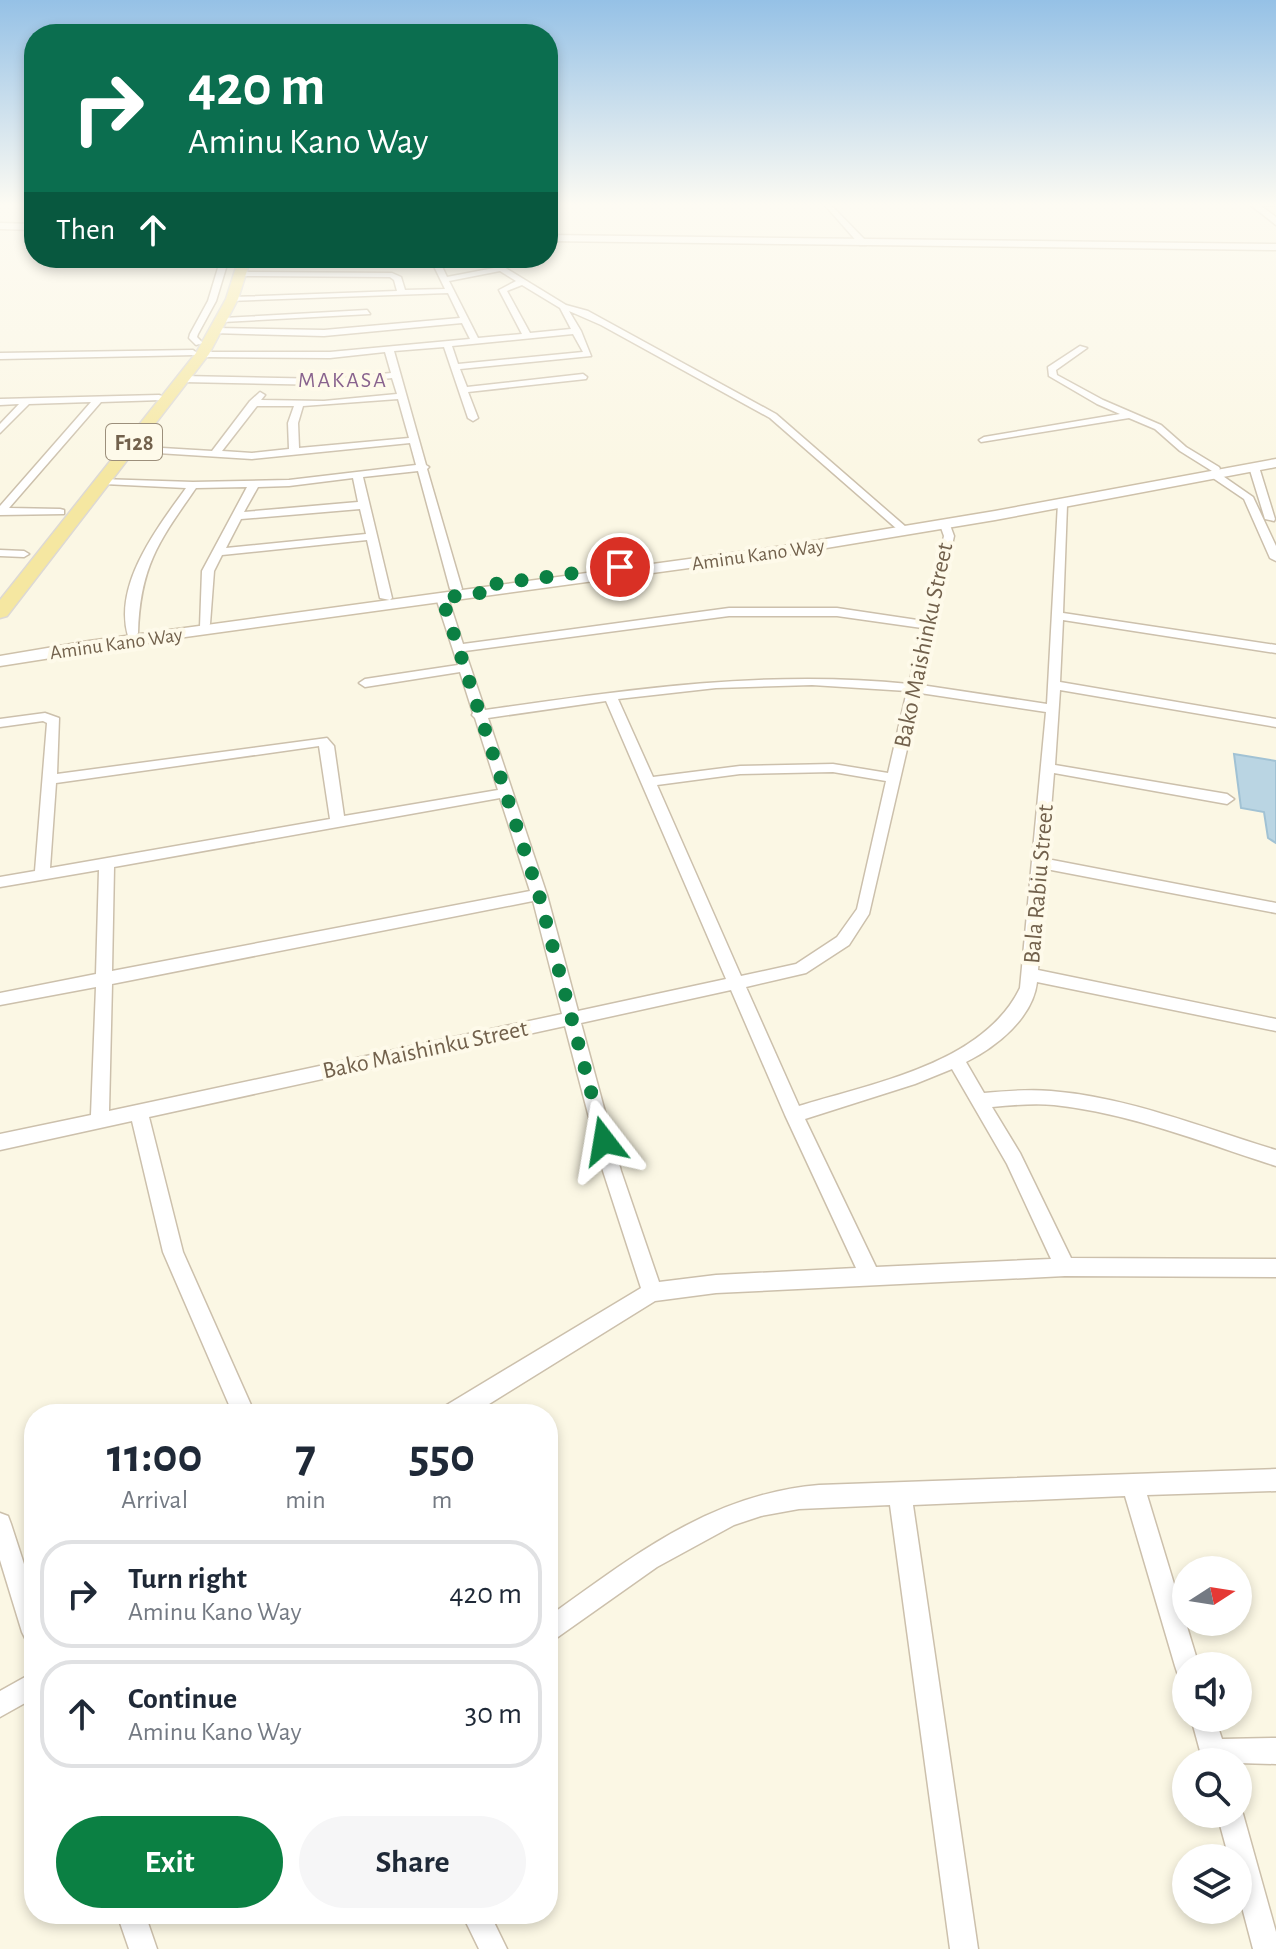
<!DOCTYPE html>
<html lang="en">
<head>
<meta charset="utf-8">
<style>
  :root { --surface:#fff; --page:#f6f6f7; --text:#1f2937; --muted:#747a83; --line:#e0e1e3; --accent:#0b8043 }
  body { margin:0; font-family:"Alegreya Sans",sans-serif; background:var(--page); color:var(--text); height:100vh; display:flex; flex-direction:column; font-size:30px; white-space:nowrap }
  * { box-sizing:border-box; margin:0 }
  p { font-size:26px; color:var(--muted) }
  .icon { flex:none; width:44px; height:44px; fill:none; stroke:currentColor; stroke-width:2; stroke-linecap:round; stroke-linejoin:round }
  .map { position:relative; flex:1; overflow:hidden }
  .details { position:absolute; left:24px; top:1404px; width:534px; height:520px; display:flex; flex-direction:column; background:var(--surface); border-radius:32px; box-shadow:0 4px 12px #0003 }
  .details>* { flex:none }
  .banner { position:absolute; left:24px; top:24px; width:534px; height:244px; border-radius:32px; box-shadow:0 4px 12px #0003; background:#0b6e4f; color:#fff; overflow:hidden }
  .needle { width:52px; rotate:78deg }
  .buttons { position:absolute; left:1172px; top:1556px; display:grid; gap:16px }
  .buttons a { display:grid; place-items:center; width:80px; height:80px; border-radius:50%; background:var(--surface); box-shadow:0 4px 12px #0003; font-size:40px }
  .pin { position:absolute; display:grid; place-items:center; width:68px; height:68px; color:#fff; margin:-34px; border:4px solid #fff; border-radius:50%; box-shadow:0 2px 8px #0007 }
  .me { position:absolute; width:88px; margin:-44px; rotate:346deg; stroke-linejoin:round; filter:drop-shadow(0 0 6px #0008) }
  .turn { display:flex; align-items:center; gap:28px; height:168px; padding:0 32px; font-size:36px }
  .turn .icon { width:104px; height:104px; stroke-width:2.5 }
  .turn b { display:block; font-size:56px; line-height:68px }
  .then { display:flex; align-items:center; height:76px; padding:0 32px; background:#0003; gap:16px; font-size:30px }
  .eta { display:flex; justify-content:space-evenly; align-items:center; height:136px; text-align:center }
  .eta b { font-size:48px; font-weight:600; line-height:56px }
  .action { display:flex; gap:16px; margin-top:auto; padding:16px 32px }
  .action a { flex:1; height:92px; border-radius:48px; background:var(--accent); color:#fff; font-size:32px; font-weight:600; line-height:92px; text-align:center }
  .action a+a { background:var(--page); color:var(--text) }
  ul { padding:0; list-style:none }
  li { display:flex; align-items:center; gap:24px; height:108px; margin:0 16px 12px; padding:0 16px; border:4px solid var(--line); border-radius:32px }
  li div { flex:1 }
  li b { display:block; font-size:30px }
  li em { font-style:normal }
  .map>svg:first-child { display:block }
  .water { fill:#bad5e3; stroke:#a1c2d4; stroke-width:2 }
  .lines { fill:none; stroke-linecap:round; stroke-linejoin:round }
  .street-casing { stroke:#ccc0ac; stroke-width:3 }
  .secondary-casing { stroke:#cec1aa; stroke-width:3 }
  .primary-casing { stroke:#ddd9d4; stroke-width:3 }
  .street { fill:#fff; fill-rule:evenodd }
  .secondary { fill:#fff; fill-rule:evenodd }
  .primary { fill:#f5e7a1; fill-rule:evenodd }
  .route { stroke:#0b8043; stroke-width:14; stroke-dasharray:0 25.2 }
  .labels { text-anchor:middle; stroke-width:8; stroke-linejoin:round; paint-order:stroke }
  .far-street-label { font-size:20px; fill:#72614c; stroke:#fefaea }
  .far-neighbourhood-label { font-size:22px; letter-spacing:2px; fill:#89638e; stroke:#fefaea }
  .shield { fill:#fefaea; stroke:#9c8f7b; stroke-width:2 }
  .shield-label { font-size:22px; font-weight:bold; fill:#72614c }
  .street-label { font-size:24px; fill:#72614c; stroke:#fefaea }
</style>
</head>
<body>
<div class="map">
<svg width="1276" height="1949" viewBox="0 0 1276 1949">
  <rect width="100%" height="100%" fill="#fbf7e4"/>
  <!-- water -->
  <path class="water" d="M1234 754 1276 761V843L1268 838 1264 812 1241 808Z"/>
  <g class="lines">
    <defs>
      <path id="street" d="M823 203H829L866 241V245H860Z
        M1254 203H1276V205L1252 206Z
        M221 258H229L216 301 198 334 197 337 203 343 196 345 189 338 190 334 208 301Z
        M430 258H438L447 277 494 268 480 258H489L566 305 588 311 776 414 906 527 897 529 770 418 601 325 569 311 581 331 591 356 460 369 467 387 583 374 587 377 586 379 468 392 478 418 473 421 468 418 444 347 394 351 426 465 429 467 427 469 462 589 460 591 450 589 418 471 363 477 392 598 390 600 380 598 367 540 222 555 214 571 210 624 208 627H200L202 571 247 487 196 488C159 541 140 566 138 633L136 636H128C113 584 158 527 186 488L104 484 100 483V479L193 482 289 480 416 465 410 443 252 459 126 451V447L129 446 212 451 250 401 260 392 265 395 261 400 324 401 397 394 392 378 328 385 183 382 179 379 183 376 328 379 391 373 385 352 330 358 202 357 199 356V352H330L470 339 462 323 324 336 212 333 211 331 215 328 324 330 460 318 448 293 229 301 232 297 397 291 394 280 390 277 242 276 239 272 392 273 401 277 405 290 445 289ZM500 271 516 281 499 290 522 334 478 338 449 281ZM522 285 560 308 571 329 530 333 507 291ZM573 334 583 352 458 364 452 346ZM398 399 409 438 299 448 298 423 303 406ZM257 406H294L288 423 289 449 252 453 222 451ZM353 478 358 502 244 512 258 487 289 486ZM360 509 366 534 226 548 241 519Z
        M367 310 370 314 223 322 219 320 223 318Z
        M1080 346 1087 348 1056 370 1057 375 1103 400 1161 425 1186 447 1219 467 1220 469 1217 472 1253 497 1276 546V561L1270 558 1244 499 1210 476 1209 474 1212 471 1180 451 1155 429 1129 418 981 442 979 440 984 437 1120 414 1097 404 1049 376 1048 367Z
        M193 350 197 353 196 355 0 359V353Z
        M159 395 162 396V400L101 402 9 508 60 509 64 510V514L0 515V506L91 402 29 404 0 433V424L19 404 0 405V399Z
        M1254 464 1259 467 1275 519 1274 521 1265 519 1249 467Z
        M1058 503 1067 505 1063 613 1276 645V653L1063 620 1060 682 1276 719V727L1060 690 1055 765 1227 794 1234 799 1227 804 1054 773 1047 859 1276 903V913L1046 869 1038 970 1276 1019V1031L1037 982C1033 1018 996 1047 966 1062L984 1093C1006 1091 1029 1089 1051 1091 1128 1097 1203 1128 1276 1150V1166C1204 1143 1130 1113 1054 1105 1034 1103 1013 1105 992 1107L1020 1153 1071 1258 1276 1259V1277L1065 1276 716 1293 655 1301 473 1414H442L445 1406 641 1288 603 1171 565 1026 149 1117 183 1252 255 1414H233L163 1252 132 1121 0 1150V1134L91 1115 96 987 0 1005V993L96 974 99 870 0 887V877L35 871 47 723 43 721 0 727V719L45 713 59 718 57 774 327 738 334 746 344 816 498 790 475 718 472 715 473 713 460 672 365 687 359 683 365 679 458 665 436 598 438 596 448 598 463 644 729 608H837L924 621 944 536 940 525 945 522 950 525 954 536 921 685 1047 704ZM729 616H837L922 628 909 684C766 669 626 690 485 710L465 651ZM812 685 907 691 888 773 833 764 740 766 653 777 618 699 716 688ZM920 693 1046 712 1020 988C983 1064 873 1083 799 1106L746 987 806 973 849 945 869 914ZM606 701 726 979 578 1011 547 895 488 718ZM319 746 330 819 50 868 56 783ZM833 772 886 781 857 909 837 937 796 964 741 976 657 785 740 774ZM500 798 530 891 112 971 114 867ZM533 901 562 1014 109 1111 112 984ZM731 990 785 1115 856 1268 716 1275 659 1282 621 1171 581 1023ZM952 1069 1007 1164 1051 1259 876 1267 805 1119 915 1084Z
        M0 550 24 551 29 554 24 557 0 556Z
        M1276 1469V1491L1147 1495 1199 1666H1186V1678L1178 1675 1175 1666 1125 1496 913 1505 978 1949H950L890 1505 799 1509 761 1516 734 1525 657 1567 548 1644V1617C633 1556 711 1494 819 1485Z
        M0 1513 8 1516 11 1524 34 1595V1644L26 1640 22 1632 0 1560Z
        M34 1672V1698L0 1717V1691Z
        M1191 1718H1215L1222 1739 1276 1738V1764L1203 1762Z
        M1238 1804 1243 1814 1276 1932V1949H1253L1238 1892V1858H1229L1217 1814H1238Z
        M117 1914H145L157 1949H129Z
        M462 1914H490L507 1949H479Z"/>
      <path id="secondary" d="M1248 203H1257L1276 217V225Z
        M0 223 34 224V230L0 229Z
        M548 235 1276 244V250L548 241Z
        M1276 459V467L995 520 784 555 178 638 0 666V656L89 641 784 546 995 511Z"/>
      <path id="primary" d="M239 258H251L238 299 209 354 7 616 0 618V600L196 353 226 299Z"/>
    </defs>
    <!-- street casing -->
    <use href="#street" class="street-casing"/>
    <!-- secondary casing -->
    <use href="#secondary" class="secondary-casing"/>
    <!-- primary casing -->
    <use href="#primary" class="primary-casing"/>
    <!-- street -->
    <use href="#street" class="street"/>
    <!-- secondary -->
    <use href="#secondary" class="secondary"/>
    <!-- primary -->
    <use href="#primary" class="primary"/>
  </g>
  <!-- sky -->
  <linearGradient id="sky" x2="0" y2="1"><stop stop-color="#95c1e6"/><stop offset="0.43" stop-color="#fdfbf3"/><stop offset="1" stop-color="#fdfbf3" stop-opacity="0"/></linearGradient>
  <rect width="1276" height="476" fill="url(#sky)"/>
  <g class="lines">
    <!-- route -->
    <path class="route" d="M604 1141 539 895 442 598 488 592 487 585 620 567"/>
  </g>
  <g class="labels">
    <!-- far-street labels -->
    <g class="far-street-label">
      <text transform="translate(758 554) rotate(-8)" y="7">Aminu Kano Way</text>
      <text transform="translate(116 643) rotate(-8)" y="7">Aminu Kano Way</text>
    </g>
    <!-- far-neighbourhood labels -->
    <g class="far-neighbourhood-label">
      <text x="343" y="387">MAKASA</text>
    </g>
    <!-- shield labels -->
    <rect class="shield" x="106" y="424" width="56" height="36" rx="6"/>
    <g class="shield-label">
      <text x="134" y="450">F128</text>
    </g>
    <!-- street labels -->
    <g class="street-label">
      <text transform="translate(923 645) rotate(-78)" y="8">Bako Maishinku Street</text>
      <text transform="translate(1038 884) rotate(-85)" y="8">Bala Rabiu Street</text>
      <text transform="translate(425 1049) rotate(-12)" y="8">Bako Maishinku Street</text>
    </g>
  </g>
</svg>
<div class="buttons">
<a><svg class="needle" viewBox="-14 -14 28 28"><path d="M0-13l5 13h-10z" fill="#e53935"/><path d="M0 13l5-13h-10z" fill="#747a83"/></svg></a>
<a><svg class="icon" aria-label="sound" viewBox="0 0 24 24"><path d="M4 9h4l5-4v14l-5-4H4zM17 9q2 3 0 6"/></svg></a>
<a><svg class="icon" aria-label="search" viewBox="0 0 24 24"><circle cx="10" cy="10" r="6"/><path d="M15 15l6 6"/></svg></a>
<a><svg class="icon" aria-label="layers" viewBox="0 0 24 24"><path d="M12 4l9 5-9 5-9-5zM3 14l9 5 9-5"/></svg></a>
</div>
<div class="pin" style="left:620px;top:567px;background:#d93025"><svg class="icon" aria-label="arrive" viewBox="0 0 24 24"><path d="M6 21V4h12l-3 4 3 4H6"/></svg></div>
<svg class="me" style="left:604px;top:1141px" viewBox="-20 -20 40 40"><path d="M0-17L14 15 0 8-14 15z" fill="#0b8043" stroke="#fff" stroke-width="4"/></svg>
<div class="banner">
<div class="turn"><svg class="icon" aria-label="right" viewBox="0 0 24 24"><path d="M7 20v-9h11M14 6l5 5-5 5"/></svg><div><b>420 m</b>Aminu Kano Way</div></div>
<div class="then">Then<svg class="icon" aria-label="ahead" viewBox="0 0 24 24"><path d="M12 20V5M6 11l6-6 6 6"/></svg></div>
</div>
<section class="details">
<div class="eta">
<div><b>11:00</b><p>Arrival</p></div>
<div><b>7</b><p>min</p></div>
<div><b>550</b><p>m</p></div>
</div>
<ul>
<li><svg class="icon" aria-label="right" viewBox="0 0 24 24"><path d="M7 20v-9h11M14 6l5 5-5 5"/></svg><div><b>Turn right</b><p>Aminu Kano Way</p></div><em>420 m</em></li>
<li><svg class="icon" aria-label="ahead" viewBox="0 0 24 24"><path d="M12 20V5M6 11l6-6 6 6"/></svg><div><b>Continue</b><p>Aminu Kano Way</p></div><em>30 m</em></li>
</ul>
<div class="action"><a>Exit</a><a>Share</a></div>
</section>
</div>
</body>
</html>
